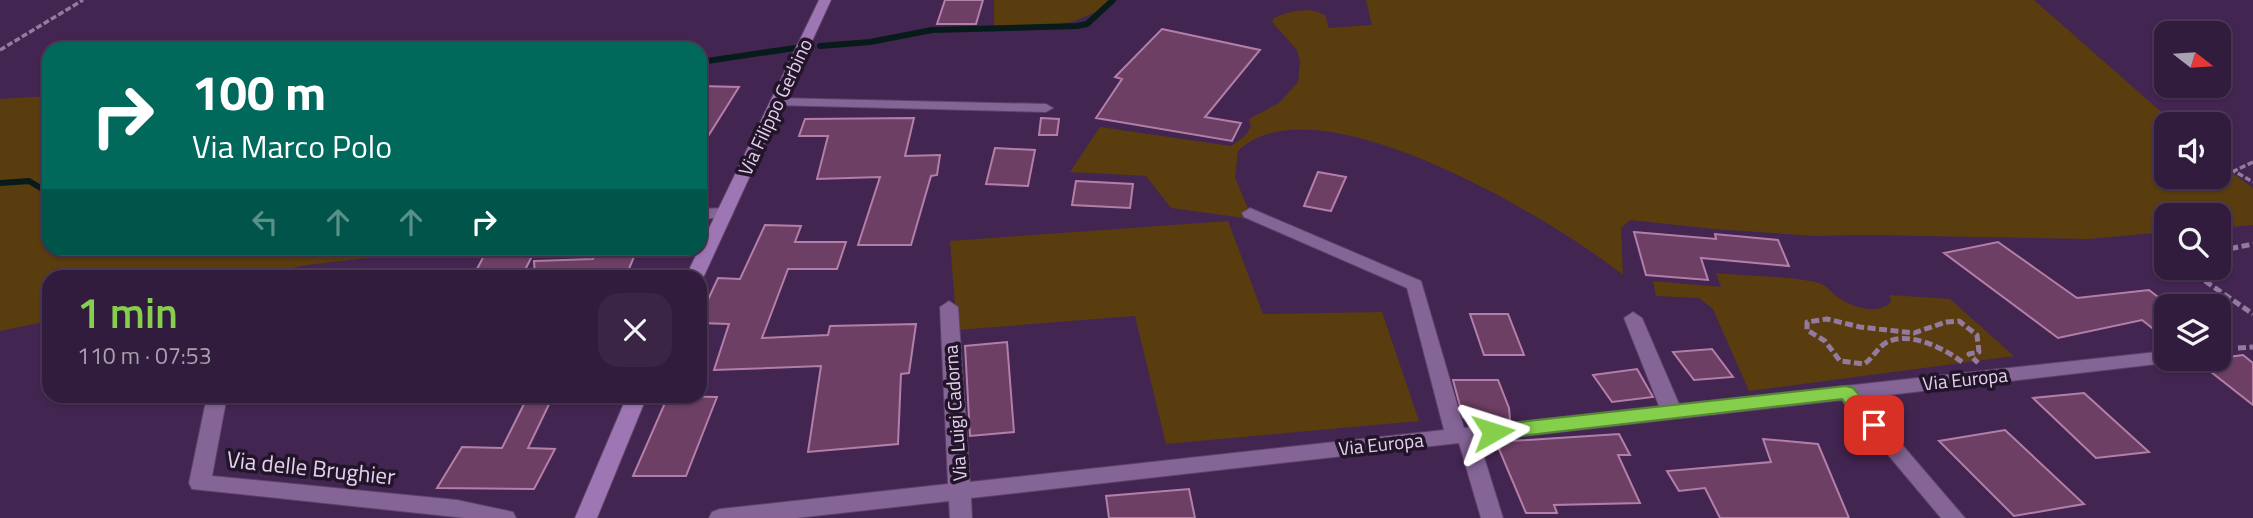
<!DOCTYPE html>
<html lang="it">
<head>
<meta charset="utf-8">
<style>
  :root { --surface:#321c3d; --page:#3a2544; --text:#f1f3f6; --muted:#a8a1b0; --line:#4d3a57; --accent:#85cf4d }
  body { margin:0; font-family:"Titillium Web",sans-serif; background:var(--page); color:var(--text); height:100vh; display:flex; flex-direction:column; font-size:26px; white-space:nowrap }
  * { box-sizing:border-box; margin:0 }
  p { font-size:23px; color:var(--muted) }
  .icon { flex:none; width:38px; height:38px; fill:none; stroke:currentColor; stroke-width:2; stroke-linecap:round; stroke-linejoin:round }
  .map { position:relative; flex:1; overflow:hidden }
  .details { position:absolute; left:42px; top:270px; width:665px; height:133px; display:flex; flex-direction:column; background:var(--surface); border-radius:21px; box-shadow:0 2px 5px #0004,0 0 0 2px var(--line) }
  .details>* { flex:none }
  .banner { position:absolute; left:42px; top:42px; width:665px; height:214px; border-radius:21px; box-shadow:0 2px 5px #0004,0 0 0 2px var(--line); background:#00695c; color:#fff; overflow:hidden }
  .needle { width:46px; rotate:107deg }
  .fabs { position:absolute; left:2154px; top:21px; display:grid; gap:14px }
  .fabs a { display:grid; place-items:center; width:77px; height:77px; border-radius:14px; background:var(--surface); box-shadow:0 2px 5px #0004,0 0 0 2px var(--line); font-size:35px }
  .pin { position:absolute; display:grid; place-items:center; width:60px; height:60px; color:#fff; margin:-30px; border-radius:14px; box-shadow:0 4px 10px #0006 }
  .me { position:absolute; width:77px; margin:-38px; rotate:84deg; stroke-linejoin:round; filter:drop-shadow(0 0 5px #0008) }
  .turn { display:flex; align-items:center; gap:24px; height:147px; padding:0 35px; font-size:32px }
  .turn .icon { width:91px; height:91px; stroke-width:2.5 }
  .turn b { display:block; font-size:49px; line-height:60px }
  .lanes { display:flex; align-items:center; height:66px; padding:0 35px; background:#0003; justify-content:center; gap:35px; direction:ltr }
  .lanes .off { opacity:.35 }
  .round { display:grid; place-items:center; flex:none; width:74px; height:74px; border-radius:21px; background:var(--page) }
  .head { display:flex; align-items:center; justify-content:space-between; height:119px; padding:0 35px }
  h1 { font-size:42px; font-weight:600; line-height:52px; color:var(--accent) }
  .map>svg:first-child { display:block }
  .green { fill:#593d0f }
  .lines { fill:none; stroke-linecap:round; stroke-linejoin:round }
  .stream { stroke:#081b1b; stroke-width:6 }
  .building { fill:#6e3f65; stroke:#b37fa8; stroke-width:2 }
  .street-casing { stroke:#5d4269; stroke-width:2 }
  .secondary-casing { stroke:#5d4269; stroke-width:2 }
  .path-far1 { stroke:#937b9f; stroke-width:3.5; stroke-dasharray:6 2.5; stroke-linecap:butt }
  .path { stroke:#937b9f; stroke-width:5; stroke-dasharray:8 3.5; stroke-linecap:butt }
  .street { fill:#856496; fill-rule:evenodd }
  .secondary { fill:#9e76b3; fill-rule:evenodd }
  .route { fill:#85cf4d; stroke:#568732; stroke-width:2 }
  .labels { text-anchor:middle; stroke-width:7; stroke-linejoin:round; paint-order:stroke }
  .street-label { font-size:19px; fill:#e4d1ed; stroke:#231529 }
  .near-street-label { font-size:23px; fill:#e4d1ed; stroke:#231529 }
</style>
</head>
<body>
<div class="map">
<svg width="2253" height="518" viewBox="0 0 2253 518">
  <rect width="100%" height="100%" fill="#432551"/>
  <!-- green -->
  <path class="green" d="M994 0H1115C1077 27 1039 30 994 29Z
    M1366 0H2034L2175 124H2166V177H2219V163L2253 188V225L2219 228V215H2166V232L2088 239 1867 235 1815 236 1714 229 1630 220 1621 228 1623 275C1557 222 1315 75 1238 151L1235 177 1252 219 1171 208 1146 176 1070 172 1100 127 1231 146 1246 135 1251 126 1249 119 1279 103 1298 82 1300 62 1297 50 1272 22 1274 18C1289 11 1311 6 1325 15L1329 28 1372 25Z
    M49 96V248L448 249 306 265 257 276H49V321L0 331V99Z
    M1228 221 1263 314 1382 312 1419 421 1166 444 1135 316 957 330 950 241Z
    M1716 273C1745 276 1792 276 1819 283 1826 285 1831 292 1836 296 1851 307 1877 316 1891 302L1890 295 1950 299 2014 356 1749 391 1713 309 1699 298 1656 296 1653 281 1721 287Z"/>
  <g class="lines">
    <!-- stream -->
    <path class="stream" d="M820 46 870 42 932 30 1077 26 1087 24 1113 0
      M700 62 795 48
      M0 183 29 181 49 193"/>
  </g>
  <!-- building -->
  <path class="building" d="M945 0H983L976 24H937Z
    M1162 29 1260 50 1205 117 1241 123 1232 141 1096 118 1122 79 1115 77Z
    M700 86 739 87 700 149Z
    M914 118 905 156 940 155 937 175 931 176 911 245H858L880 177 817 179 828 136H799L805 119Z
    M1041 118 1059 119 1057 135H1039Z
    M995 148 1035 150 1028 186 986 184Z
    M1318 172 1346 177 1331 211 1304 206Z
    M1076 181 1133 184 1130 208 1072 205Z
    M765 225 801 226 795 242H846L837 269H788L762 338 828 335 830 326 916 324 909 373 901 374 898 444 808 452 821 366 714 370 729 324 700 323V317L718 278 740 279Z
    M1634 232 1716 239 1715 234 1778 240 1789 266 1701 258 1708 280 1646 275Z
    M1998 242 2077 298 2149 290 2166 303V339L2142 320 2058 338 1944 253Z
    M488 248H536L522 276H480L485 269H477Z
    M636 252 626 276H535L534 261 593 259 595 254Z
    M1470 314H1508L1524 355H1484Z
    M1007 342 1014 432 970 436 965 346Z
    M1712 349 1733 377 1694 380 1673 352Z
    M2243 355 2253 363V405L2197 361Z
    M1637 369 1653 397 1612 402 1593 375Z
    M1453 380H1498L1509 408 1510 420 1488 423 1486 416 1463 417Z
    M2084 393 2149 452 2096 458 2033 398Z
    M528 396H553L528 448 555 449 534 489 437 488 462 447 502 448Z
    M668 396 717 397 686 476H633Z
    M2005 430 2084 504 2014 516 1939 441Z
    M1619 434 1630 455H1618L1640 503 1554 505 1557 513H1526L1496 442Z
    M1763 439 1818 444 1849 518H1720L1705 488 1679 491 1667 471 1771 462Z
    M1189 489 1195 518H1109L1106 496Z"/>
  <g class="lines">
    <defs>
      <path id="street" d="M777 98 1046 104 1053 108 1046 112 772 105 770 102Z
        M725 208 731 209 733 213 731 217 700 219V209Z
        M1250 208 1421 281 1464 428 1659 406 1624 318 1633 312 1642 318 1679 404 2166 351V359H2175L2166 363 1862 398 1965 518H1941L1842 400 1479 441 1503 518H1481L1459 443 971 498 972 518H950L949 501 796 518H709L712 512 720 509 948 484 940 307 949 301 958 307 970 482 1444 430 1407 288 1244 217 1242 213Z
        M2219 345 2227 347 2230 351 2227 355 2219 357Z
        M207 396H227L212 476 457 500 513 512 516 518H465L192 489 189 483Z"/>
      <path id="secondary" d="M819 0H831L704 276 700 280V276H686Z
        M627 396H647L597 518H575Z"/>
    </defs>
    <!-- street casing -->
    <use href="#street" class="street-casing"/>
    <!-- secondary casing -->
    <use href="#secondary" class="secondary-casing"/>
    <!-- path-far1 -->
    <path class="path-far1" d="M0 50 83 0
      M2253 162 2234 171 2253 182"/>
    <!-- path -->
    <path class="path" d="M2219 251 2253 244
      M2186 268 2253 314
      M2238 348 2253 347
      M1962 362C1944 348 1906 329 1884 344 1876 350 1872 359 1864 364L1840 361 1825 341 1807 330V322L1827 319 1860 327 1914 333 1946 322 1959 321 1977 335 1979 352 1969 354 1978 363"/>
    <!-- street -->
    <use href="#street" class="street"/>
    <!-- secondary -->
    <use href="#secondary" class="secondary"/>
  </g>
  <!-- route -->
  <path class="route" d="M1846 386 1853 388 1881 420 1884 425 1881 430H1868L1842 399 1493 439 1486 437 1484 432 1486 427 1493 425Z"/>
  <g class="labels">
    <!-- street labels -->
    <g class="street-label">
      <text transform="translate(775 107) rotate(-65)" y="7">Via Filippo Gerbino</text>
      <text transform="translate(1965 379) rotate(-6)" y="7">Via Europa</text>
      <text transform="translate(955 413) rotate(-94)" y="7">Via Luigi Cadorna</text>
      <text transform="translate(1381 444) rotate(-6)" y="7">Via Europa</text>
    </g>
    <!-- near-street labels -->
    <g class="near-street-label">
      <text transform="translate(311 468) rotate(6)" y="8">Via delle Brughier</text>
    </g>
  </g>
</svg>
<div class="fabs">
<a><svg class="needle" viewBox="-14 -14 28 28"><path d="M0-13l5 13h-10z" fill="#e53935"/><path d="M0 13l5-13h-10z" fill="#a8a1b0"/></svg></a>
<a><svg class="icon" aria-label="sound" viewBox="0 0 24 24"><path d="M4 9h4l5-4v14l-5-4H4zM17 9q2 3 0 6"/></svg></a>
<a><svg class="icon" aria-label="search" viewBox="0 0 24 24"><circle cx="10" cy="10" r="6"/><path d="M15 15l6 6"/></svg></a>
<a><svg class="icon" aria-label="layers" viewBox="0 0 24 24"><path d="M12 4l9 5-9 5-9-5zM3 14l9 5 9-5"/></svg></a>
</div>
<div class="pin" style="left:1874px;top:425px;background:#d93025"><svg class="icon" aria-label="arrive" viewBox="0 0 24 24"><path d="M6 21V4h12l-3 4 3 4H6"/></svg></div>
<svg class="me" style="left:1493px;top:432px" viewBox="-20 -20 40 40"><path d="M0-17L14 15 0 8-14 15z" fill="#85cf4d" stroke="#fff" stroke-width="4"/></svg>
<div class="banner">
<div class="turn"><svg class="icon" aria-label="right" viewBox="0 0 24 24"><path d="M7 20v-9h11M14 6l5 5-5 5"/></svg><div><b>100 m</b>Via Marco Polo</div></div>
<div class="lanes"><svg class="icon off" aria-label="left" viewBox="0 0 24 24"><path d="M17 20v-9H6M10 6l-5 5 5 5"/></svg><svg class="icon off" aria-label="ahead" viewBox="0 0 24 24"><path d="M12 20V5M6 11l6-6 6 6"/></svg><svg class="icon off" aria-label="ahead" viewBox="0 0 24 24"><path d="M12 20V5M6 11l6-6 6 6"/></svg><svg class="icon" aria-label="right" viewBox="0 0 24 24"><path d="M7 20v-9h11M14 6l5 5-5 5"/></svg></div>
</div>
<section class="details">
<div class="head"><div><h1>1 min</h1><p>110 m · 07:53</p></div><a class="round"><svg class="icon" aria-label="close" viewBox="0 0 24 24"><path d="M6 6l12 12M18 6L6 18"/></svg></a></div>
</section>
</div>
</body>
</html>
